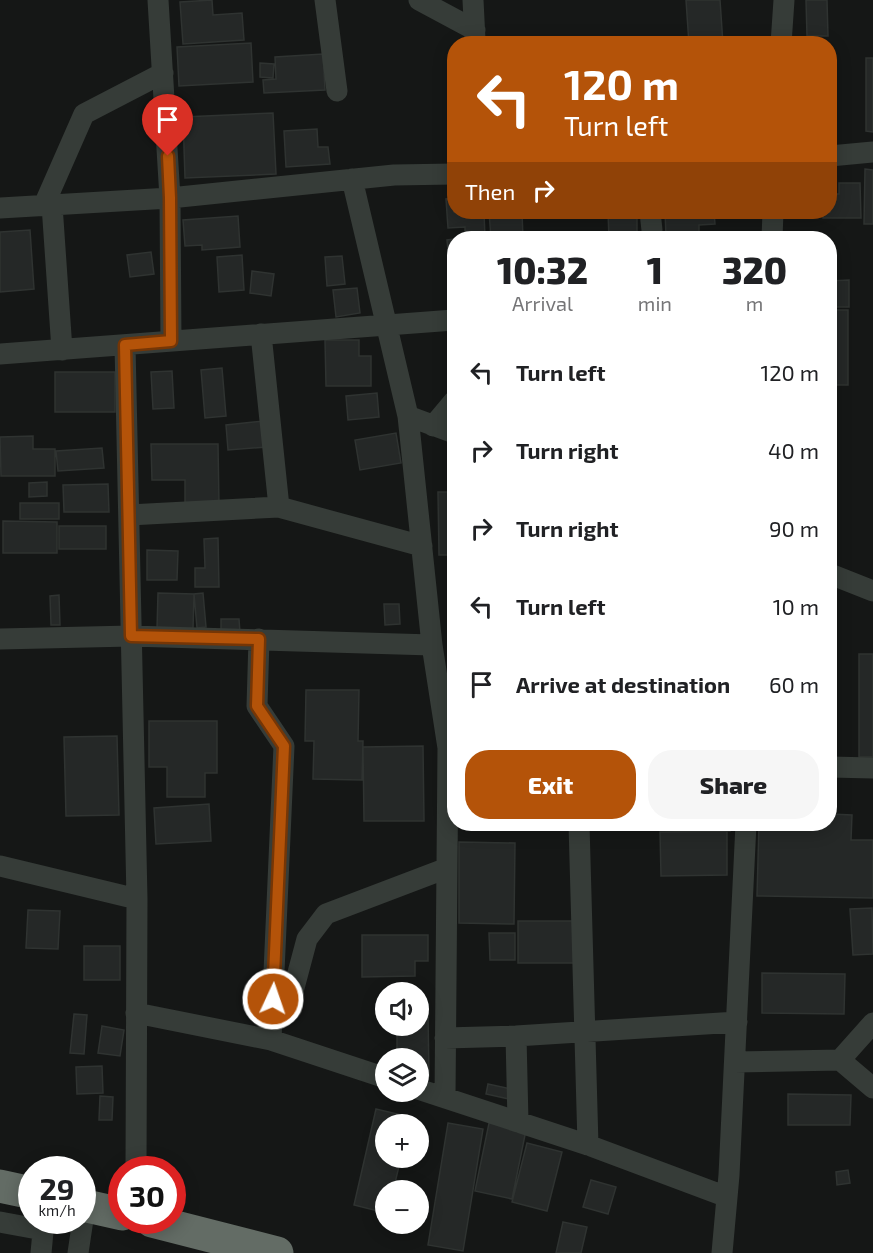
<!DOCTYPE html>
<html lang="en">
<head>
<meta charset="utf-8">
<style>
  :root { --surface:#fff; --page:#f6f6f6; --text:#202124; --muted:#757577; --accent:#b45309 }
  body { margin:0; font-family:"Exo 2",sans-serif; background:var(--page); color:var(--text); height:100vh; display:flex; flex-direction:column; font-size:22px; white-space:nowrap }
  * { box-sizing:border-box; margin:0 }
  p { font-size:20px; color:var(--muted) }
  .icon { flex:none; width:33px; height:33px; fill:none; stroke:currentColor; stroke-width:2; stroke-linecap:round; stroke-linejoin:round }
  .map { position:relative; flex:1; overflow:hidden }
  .sheet { position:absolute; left:447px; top:231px; width:390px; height:600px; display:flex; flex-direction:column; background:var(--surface); border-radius:24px; box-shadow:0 3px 15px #0003 }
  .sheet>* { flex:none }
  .banner { position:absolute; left:447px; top:36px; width:390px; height:183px; border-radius:24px; box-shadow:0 3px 15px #0003; background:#b45309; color:#fff; overflow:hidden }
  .buttons { position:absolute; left:375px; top:982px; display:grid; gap:12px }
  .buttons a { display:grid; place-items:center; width:54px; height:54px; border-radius:50%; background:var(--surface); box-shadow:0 3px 15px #0003; font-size:30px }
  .speed { position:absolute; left:18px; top:1156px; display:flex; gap:12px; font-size:30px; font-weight:700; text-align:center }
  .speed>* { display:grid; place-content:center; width:78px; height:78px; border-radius:50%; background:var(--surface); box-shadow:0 3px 15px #0003; line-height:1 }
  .speed small { font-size:15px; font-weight:400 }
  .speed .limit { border:9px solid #d22; background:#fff; color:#111 }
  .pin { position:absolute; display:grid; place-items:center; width:51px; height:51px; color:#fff; margin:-62px -26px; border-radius:50% 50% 50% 0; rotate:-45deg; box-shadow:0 0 6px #0007 }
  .pin .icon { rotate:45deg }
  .me { position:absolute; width:66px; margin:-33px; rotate:3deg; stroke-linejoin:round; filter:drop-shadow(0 0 4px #0008) }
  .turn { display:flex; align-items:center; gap:21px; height:126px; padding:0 18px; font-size:27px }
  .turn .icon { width:78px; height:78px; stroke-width:2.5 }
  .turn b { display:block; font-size:42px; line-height:51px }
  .then { display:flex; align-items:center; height:57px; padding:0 18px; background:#0003; gap:12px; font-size:22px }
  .eta { display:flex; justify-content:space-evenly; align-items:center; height:102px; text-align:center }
  .eta b { font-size:36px; font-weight:800; line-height:42px }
  .action { display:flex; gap:12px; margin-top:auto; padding:12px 18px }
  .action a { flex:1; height:69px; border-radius:24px; background:var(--accent); color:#fff; font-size:24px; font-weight:800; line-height:69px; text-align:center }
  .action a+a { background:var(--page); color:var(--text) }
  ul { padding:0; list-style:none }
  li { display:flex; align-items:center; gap:18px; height:78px; padding:0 18px }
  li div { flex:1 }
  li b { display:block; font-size:22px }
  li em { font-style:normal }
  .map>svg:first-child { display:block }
  .building { fill:#252827; stroke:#2f3331; stroke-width:1.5 }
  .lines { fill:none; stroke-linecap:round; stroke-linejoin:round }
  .street { stroke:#363c38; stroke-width:21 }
  .highway { stroke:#636c65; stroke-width:33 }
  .route-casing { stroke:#753606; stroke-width:15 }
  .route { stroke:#b45309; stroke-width:10 }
</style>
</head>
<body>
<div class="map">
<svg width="873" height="1253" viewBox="0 0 873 1253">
  <rect width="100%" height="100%" fill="#151716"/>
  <!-- building -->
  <path class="building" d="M212 0 213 15 242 13 244 40 183 44 180 2Z
    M686 0H720L723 44H689Z
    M806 0H827L828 36H807Z
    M251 43 253 82 179 86 177 47Z
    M323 54 325 90 264 93 263 80 276 79 275 57Z
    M866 58H873V132L866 131Z
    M260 63 274 64 273 78 260 77Z
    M273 113 276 174 185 178 183 117Z
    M317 129 318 147H328L330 164 286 167 284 131Z
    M865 169 873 170V224H864Z
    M839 183H860L861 218H823V212H830V194H839Z
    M454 198V212H484L485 238H465V227L448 228 446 199Z
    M489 212H522L523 238H491Z
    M608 212H637V238H609Z
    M665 212H714L715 224 699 225V233L666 235Z
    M238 216 240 247 202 250V245L185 246 183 220Z
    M30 230 34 289 0 292V232Z
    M723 236H761V238H723Z
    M454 239V261H449L447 240Z
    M151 252 154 274 130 277 127 255Z
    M242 255 244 290 219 292 217 257Z
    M342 256 345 284 327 286 325 257Z
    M252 271 274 274 271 296 250 293Z
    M849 280V307H830V281Z
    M357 288 360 313 336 317 333 290Z
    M830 310H848V385H830Z
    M325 340H359V356H371V386H326Z
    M222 368 226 416 205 418 201 370Z
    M172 371 174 408 153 409 151 372Z
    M55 372H115V412H55Z
    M377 393 379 417 348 420 346 396Z
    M264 421 267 447 228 450 226 425Z
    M396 433 401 463 360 470 355 440Z
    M33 436V449H55V476H1L0 437Z
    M151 444H218L219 504H185V480H152Z
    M102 448 104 468 58 471 56 451Z
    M449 462H454V555H439L438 492H449Z
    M47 482V496L29 497V483Z
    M108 484 109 512H64L63 485Z
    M20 503H59V519H20Z
    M3 521 57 522V553H3Z
    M59 526H106V549H59Z
    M218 538 219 587H195V568H205L204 539Z
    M147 550 178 551 177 580H147Z
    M158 593 194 594 193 629H157Z
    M203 593 206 627 197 628 194 594Z
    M59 595 60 625H51L50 596Z
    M384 604H399L400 624 385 625Z
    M830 605H832V652H830Z
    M221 619H239L240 633H221Z
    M859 654H873V757H859Z
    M306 690H359L358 741H363L362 780 313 779 314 741H305Z
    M149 721H217V773H205V797H167V767H149Z
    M117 736 119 815 66 816 64 737Z
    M423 746 424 821H364L363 747Z
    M209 804 211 841 156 844 154 808Z
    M830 814 852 815 851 840H873V898L757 896 759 824H830Z
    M705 824H730V831H705Z
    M727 831V875L661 876 660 832Z
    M459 842 515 843 514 924 459 923Z
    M872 908 873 954 853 955 850 909Z
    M28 910 60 911 58 949 26 948Z
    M518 921H574V963H518Z
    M489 933H515V960H490Z
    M362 935H428V961H415V976L362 977Z
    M84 946H120V980H84Z
    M762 973 845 974 844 1014 762 1013Z
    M418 1013H428L429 1076H418V1059H397V1026H418Z
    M74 1014 87 1015 84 1054 70 1053Z
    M102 1026 124 1030 120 1056 98 1053Z
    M102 1066 103 1093 77 1094 76 1067Z
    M488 1084 511 1089 509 1099 486 1094Z
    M788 1094 851 1095 850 1125H788Z
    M100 1096 113 1097 112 1120H99Z
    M376 1109 410 1117 408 1125H386V1158H401L393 1191H386V1213L354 1205Z
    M448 1123 483 1129 463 1251 428 1245Z
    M489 1123 526 1130 512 1199 475 1191Z
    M527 1143 562 1152 547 1211 512 1202Z
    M848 1170 850 1183 837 1185 836 1172Z
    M591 1180 616 1187 608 1214 583 1207Z
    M563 1222 587 1227 581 1253H556Z"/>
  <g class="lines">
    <!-- street -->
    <path class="street" d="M158 0 170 198 171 341
      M325 0 337 91
      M419 0 475 30
      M473 0 475 40
      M781 44 784 0
      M830 156 873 152
      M352 179 408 416 432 645 448 748 445 1098
      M44 205 84 114 163 73
      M52 205 62 350
      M0 208 170 198 394 175 454 174
      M650 212 652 230
      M772 238 773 212
      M261 334 279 507
      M125 345 137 899 136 1170
      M0 354 454 320
      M408 416 454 433
      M433 426 454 401
      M129 515 279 507 422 546
      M830 574 873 591
      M0 639 131 636 432 645
      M259 639 257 706 284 746 271 1040
      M830 767 873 768
      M579 824 588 1145
      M0 866 137 899
      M273 999H291L307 939 326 914 447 868
      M136 1013 271 1040 386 1078
      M516 1036 518 1122
      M445 1038 516 1036 737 1022
      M840 1060 873 1023
      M735 1062 840 1060 873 1088
      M418 1089 588 1145 727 1197
      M0 1222 43 1230
      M41 1253 44 1221
      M78 1253 85 1206
      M722 1253 729 1175 746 824"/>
    <!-- highway -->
    <path class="highway" d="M0 1186 32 1193
      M82 1205 122 1214
      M152 1221 277 1253"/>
  </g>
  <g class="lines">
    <defs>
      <path id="route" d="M168 156 170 198 171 341 125 345 131 636 259 639 257 706 284 746 273 999"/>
    </defs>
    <!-- route casing -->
    <use href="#route" class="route-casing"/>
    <!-- route -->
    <use href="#route" class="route"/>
  </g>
</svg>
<div class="buttons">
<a><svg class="icon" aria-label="sound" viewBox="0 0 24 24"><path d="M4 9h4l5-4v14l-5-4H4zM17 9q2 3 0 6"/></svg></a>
<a><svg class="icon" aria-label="layers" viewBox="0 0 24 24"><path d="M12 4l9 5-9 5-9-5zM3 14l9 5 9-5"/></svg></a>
<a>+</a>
<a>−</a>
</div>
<div class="speed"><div>29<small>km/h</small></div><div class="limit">30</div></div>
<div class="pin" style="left:168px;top:156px;background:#d93025"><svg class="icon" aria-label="arrive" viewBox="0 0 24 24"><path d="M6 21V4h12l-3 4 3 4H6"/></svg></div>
<svg class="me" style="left:273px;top:999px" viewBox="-20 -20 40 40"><circle r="17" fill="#b45309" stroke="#fff" stroke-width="3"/><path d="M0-11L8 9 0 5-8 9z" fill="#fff"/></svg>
<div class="banner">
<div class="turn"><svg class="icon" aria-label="left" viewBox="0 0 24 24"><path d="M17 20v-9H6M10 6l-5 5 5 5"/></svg><div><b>120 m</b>Turn left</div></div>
<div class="then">Then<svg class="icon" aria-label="right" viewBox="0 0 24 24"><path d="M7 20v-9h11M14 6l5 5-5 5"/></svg></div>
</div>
<section class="sheet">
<div class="eta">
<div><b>10:32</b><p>Arrival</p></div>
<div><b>1</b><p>min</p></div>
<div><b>320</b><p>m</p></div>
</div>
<ul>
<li><svg class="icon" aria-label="left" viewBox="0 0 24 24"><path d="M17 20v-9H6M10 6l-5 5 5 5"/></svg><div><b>Turn left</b></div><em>120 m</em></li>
<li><svg class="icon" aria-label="right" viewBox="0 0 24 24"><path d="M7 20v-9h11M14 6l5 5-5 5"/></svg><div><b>Turn right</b></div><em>40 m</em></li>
<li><svg class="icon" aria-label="right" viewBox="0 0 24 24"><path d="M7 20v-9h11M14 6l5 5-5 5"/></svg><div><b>Turn right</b></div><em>90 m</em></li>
<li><svg class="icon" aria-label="left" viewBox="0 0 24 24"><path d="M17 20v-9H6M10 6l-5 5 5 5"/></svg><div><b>Turn left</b></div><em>10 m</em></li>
<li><svg class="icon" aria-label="arrive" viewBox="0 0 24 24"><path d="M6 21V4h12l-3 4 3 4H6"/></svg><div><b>Arrive at destination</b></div><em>60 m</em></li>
</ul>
<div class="action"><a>Exit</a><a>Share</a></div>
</section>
</div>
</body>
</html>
